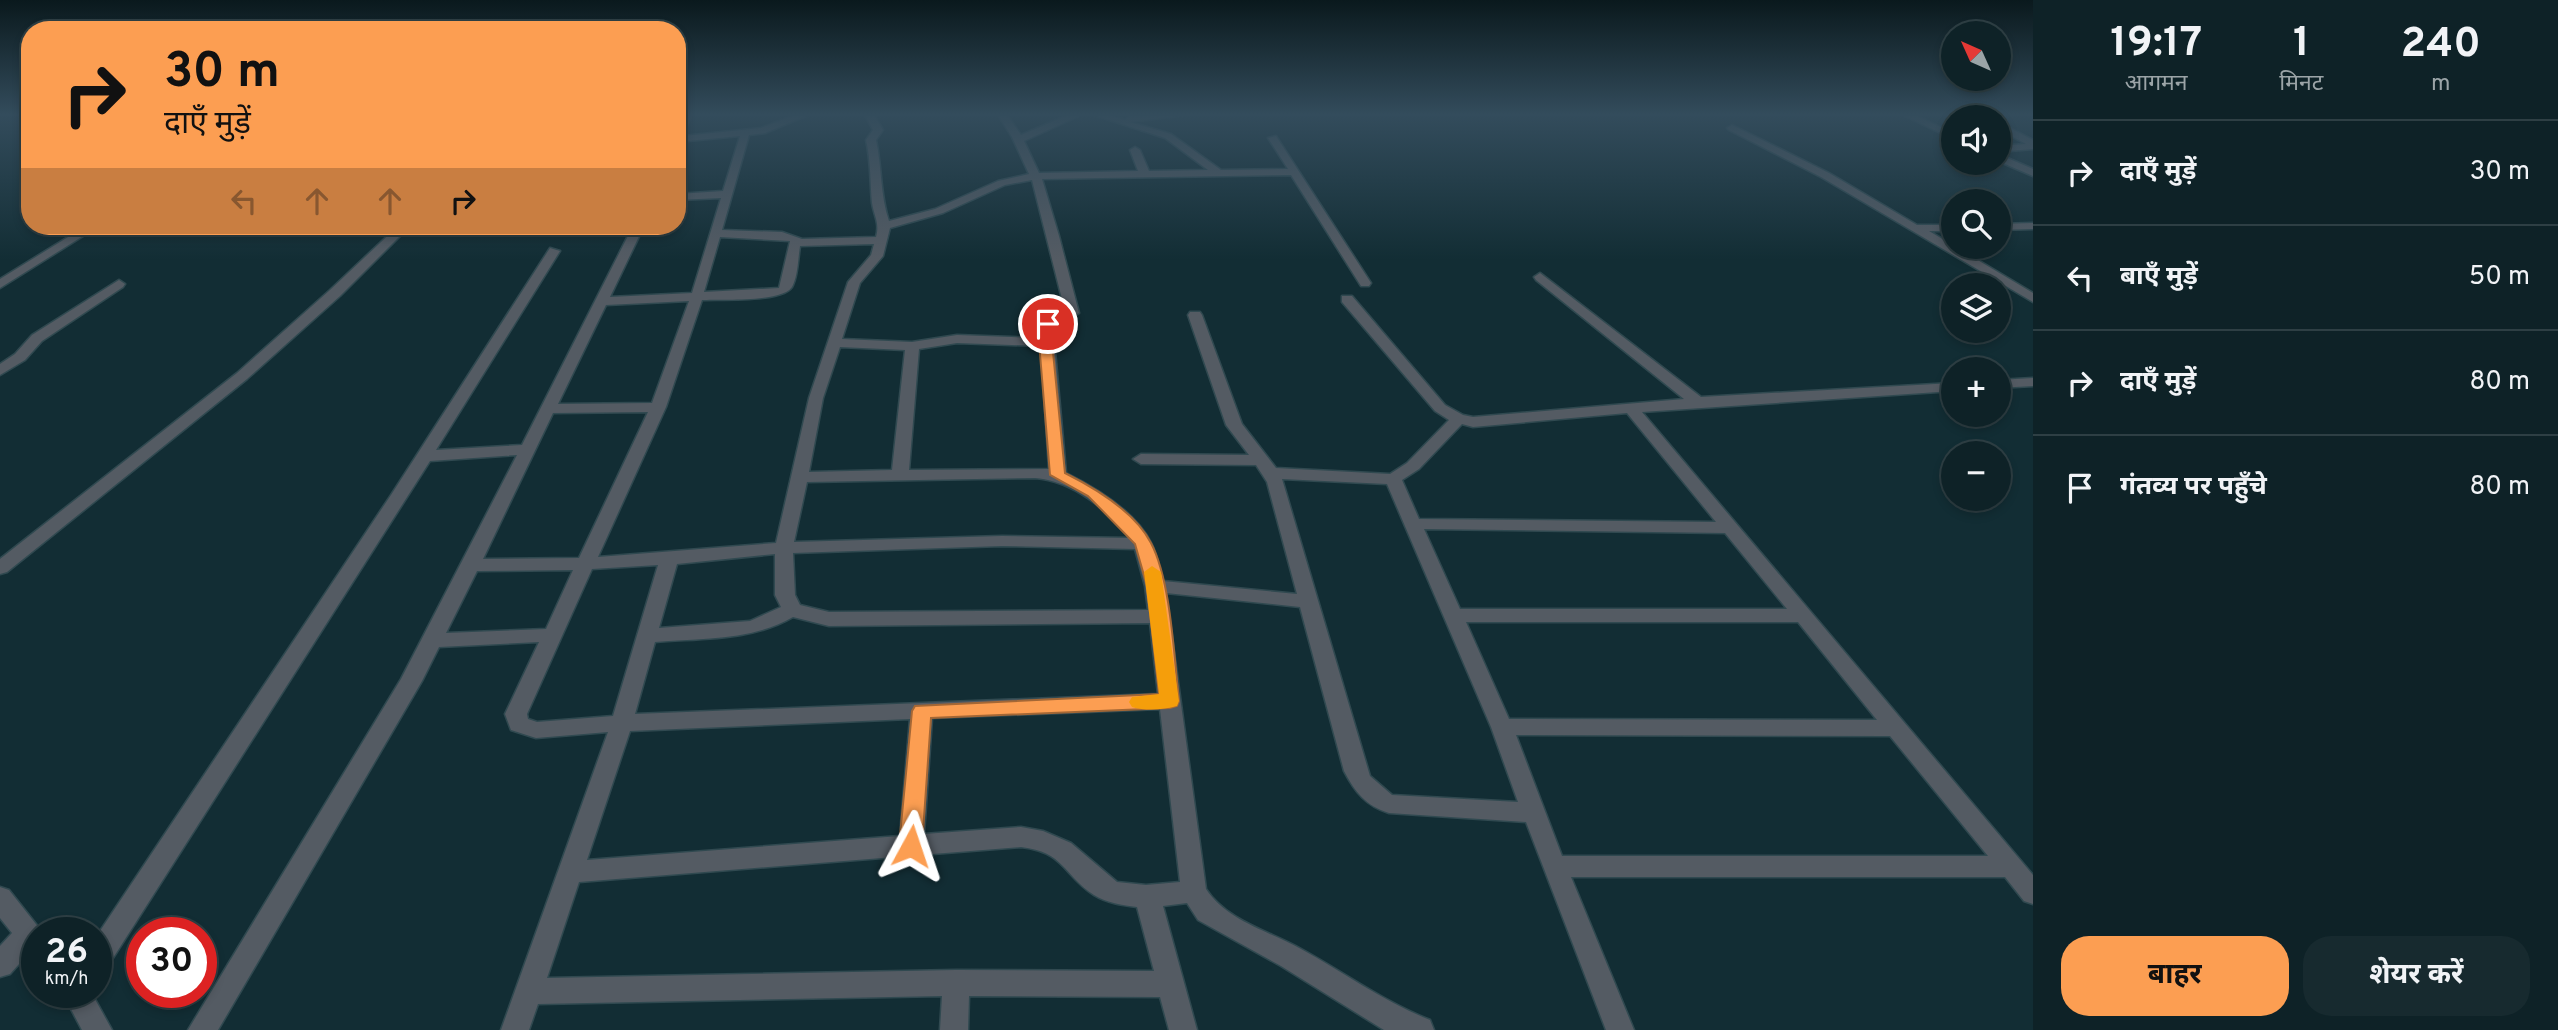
<!DOCTYPE html>
<html lang="hi">
<head>
<meta charset="utf-8">
<style>
  :root { --surface:#0e2227; --page:#172a2f; --text:#f1f3f6; --muted:#9ba4a7; --line:#2e3f44; --accent:#fc9e52 }
  body { margin:0; font-family:Overpass,"Noto Sans Devanagari",sans-serif; background:var(--page); color:var(--text); height:100vh; display:flex; flex-direction:column; font-size:26px; white-space:nowrap }
  * { box-sizing:border-box; margin:0 }
  p { font-size:23px; color:var(--muted) }
  .icon { flex:none; width:38px; height:38px; fill:none; stroke:currentColor; stroke-width:2; stroke-linecap:round; stroke-linejoin:round }
  .map { position:relative; flex:1; overflow:hidden }
  .drawer { display:flex; flex-direction:column; background:var(--surface); width:525px }
  .drawer>* { flex:none }
  .banner { position:absolute; left:21px; top:21px; width:665px; height:214px; border-radius:28px; box-shadow:0 4px 10px #0003,0 0 0 2px var(--line); background:#fc9e52; color:#111; overflow:hidden }
  .needle { width:46px; rotate:315deg }
  .controls { position:absolute; left:1941px; top:21px; display:grid; gap:14px }
  .controls a { display:grid; place-items:center; width:70px; height:70px; border-radius:50%; background:var(--surface); box-shadow:0 4px 10px #0003,0 0 0 2px var(--line); font-size:35px }
  .speed { position:absolute; left:21px; top:917px; display:flex; gap:14px; font-size:35px; font-weight:700; text-align:center }
  .speed>* { display:grid; place-content:center; width:91px; height:91px; border-radius:50%; background:var(--surface); box-shadow:0 4px 10px #0003,0 0 0 2px var(--line); line-height:1 }
  .speed small { font-size:18px; font-weight:400 }
  .speed .limit { border:10px solid #d22; background:#fff; color:#111 }
  .pin { position:absolute; display:grid; place-items:center; width:60px; height:60px; color:#fff; margin:-30px; border:4px solid #fff; border-radius:50%; box-shadow:0 2px 7px #0007 }
  .me { position:absolute; width:77px; margin:-38px; rotate:5deg; stroke-linejoin:round; filter:drop-shadow(0 0 5px #0008) }
  .turn { display:flex; align-items:center; gap:24px; height:147px; padding:0 28px; font-size:32px }
  .turn .icon { width:91px; height:91px; stroke-width:2.5 }
  .turn b { display:block; font-size:49px; line-height:60px }
  .lanes { display:flex; align-items:center; height:66px; padding:0 28px; background:#0003; justify-content:center; gap:35px; direction:ltr }
  .lanes .off { opacity:.35 }
  .eta { display:flex; justify-content:space-evenly; align-items:center; height:119px; text-align:center }
  .eta b { font-size:42px; font-weight:700; line-height:49px }
  .button { display:flex; gap:14px; margin-top:auto; padding:14px 28px }
  .button a { flex:1; height:80px; border-radius:28px; background:var(--accent); color:#111; font-size:28px; font-weight:700; line-height:80px; text-align:center }
  .button a+a { background:var(--page); color:var(--text) }
  ul { padding:0; list-style:none }
  li { display:flex; align-items:center; gap:21px; height:105px; padding:0 28px; border-top:2px solid var(--line) }
  li div { flex:1 }
  li b { display:block; font-size:26px }
  li em { font-style:normal }
  main { display:flex; flex:1; min-height:0 }
  .map>svg:first-child { display:block }
  .lines { fill:none; stroke-linecap:round; stroke-linejoin:round }
  .street-casing { stroke:#304950; stroke-width:3 }
  .street { fill:#545b63; fill-rule:evenodd }
  .route { fill:#fc9e52; stroke:#a46735; stroke-width:2 }
  .slow { fill:#f59e0b }
</style>
</head>
<body>
<main>
<div class="map">
<svg width="2033" height="1030" viewBox="0 0 2033 1030">
  <rect width="100%" height="100%" fill="#122d34"/>
  <g class="lines">
    <defs>
      <path id="street" d="M682 115H691L683 136 761 128 795 115H808L765 133 749 135 722 230 782 232 802 239 876 237C880 223 874 216 872 203 870 182 871 161 866 140L873 130 865 115H874L883 130 876 140C882 167 880 195 889 221L935 209 998 181 1029 174 1012 137 998 115H1007L1021 135 1068 115H1081L1024 141 1039 173 1138 171 1130 150 1135 147 1140 150 1149 171 1208 170 1165 138 1094 115H1109L1125 120 1129 116 1184 115 1130 122 1171 134 1221 170 1288 169 1268 138 1276 136 1371 283 1369 286H1361L1291 175 1042 179 1059 236 1079 313 1053 329 1066 473C1096 488 1136 512 1151 543 1157 554 1159 569 1163 581L1297 594 1267 482 1256 465 1141 464 1133 459 1141 454 1249 455 1226 425 1188 315 1190 312H1200L1202 315 1242 424 1276 468 1390 474 1407 463 1449 420 1435 411 1342 302V296H1352L1445 405 1463 415 1473 417 1684 399 1536 280 1534 277 1540 273 1701 397 1953 383V391L1642 412 2033 875V904L2024 901 2005 877H1571L1634 1030H1606L1526 822 1389 813C1366 806 1355 792 1344 771L1300 607 1166 593 1206 889C1227 921 1269 931 1301 949 1345 973 1384 1002 1430 1020L1434 1030H1384L1281 966 1198 920 1187 903 1163 906 1197 1030H1169L1160 997 969 996 968 1030H940L942 996 538 1004 529 1030H501L608 732 536 738 511 730 505 714 539 642 439 647 422 681 218 1030H188L401 679 517 455 430 461 106 969 96 972V937L391 495 550 248 560 251 436 450 522 445 633 226H644L610 297 692 293 721 198 677 200V194L723 191 740 136 677 142V127ZM1032 180 1065 311 1041 324 1040 338 957 335 912 342 842 339 860 283 883 256 890 228 943 213 1005 185ZM720 237 790 241 779 288 704 292ZM874 244 871 255 848 282 809 398 776 543 598 557 666 407 702 300C720 299 787 303 793 285 798 274 798 259 800 246ZM689 301 652 403 558 404 606 305ZM957 343 1041 346 1049 469 909 470 919 349ZM840 347 905 350 892 470 809 472 823 398ZM648 412 579 558 483 559 553 413ZM1627 413 1716 522 1419 519 1402 480 1419 469 1462 424 1473 427ZM1035 478C1073 481 1107 509 1130 538L1002 536 794 542 807 482ZM1282 479 1387 484 1491 727 1518 802 1392 795 1370 776ZM1424 529 1725 533 1787 609H1460ZM1002 546 1135 549 1145 586 1148 610 829 612 800 605 795 595 793 553ZM775 554V595L781 607 750 621 659 628 677 564ZM658 565 613 716 537 722 528 719 527 714 592 569ZM573 570 546 629 446 633 477 571ZM793 617 829 626 1150 623 1158 694 635 714 655 642C702 638 752 641 793 617ZM1466 622H1798L1877 720 1509 719ZM1160 709 1180 882 1146 885 1117 882 1071 843 1043 831 1021 827 924 834 932 718ZM910 719 900 836 587 860 630 731ZM1516 735 1890 736 1988 856H1562ZM1021 847C1065 852 1063 875 1094 895 1107 903 1122 905 1137 907L1154 971 956 970 547 978 579 882Z
        M1903 115H1915L1953 133V139Z
        M1973 115H1984L1985 117H1975Z
        M1998 122 2033 140V149L1998 152V146L2026 144 1998 129Z
        M1732 125 1829 173 1917 225H1953V231H1929L2033 293V302L1821 177 1729 130 1727 128Z
        M1998 154 2033 169V176L1998 161Z
        M2033 223V229L1998 230V224Z
        M86 226H99L0 288V279Z
        M398 226H410L340 296 247 379 7 572 0 574V559L237 373 330 290Z
        M119 280 125 284 123 287 42 341 25 360 0 375V364L15 354 32 335Z
        M2033 378V386L1998 388V380Z
        M0 887 9 890 43 933H37V957L28 954 10 974 0 977V946L12 933 0 918Z
        M62 992H91L112 1030H82Z"/>
    </defs>
    <!-- street casing -->
    <use href="#street" class="street-casing"/>
    <!-- street -->
    <use href="#street" class="street"/>
  </g>
  <!-- sky -->
  <linearGradient id="sky" x2="0" y2="1"><stop stop-color="#0a191d"/><stop offset="0.44" stop-color="#334c5c"/><stop offset="1" stop-color="#334c5c" stop-opacity="0"/></linearGradient>
  <rect width="2033" height="260" fill="url(#sky)"/>
  <!-- route -->
  <path class="route" d="M1048 320 1054 324 1052 327V342L1065 473C1095 488 1135 512 1151 543 1171 581 1174 657 1179 701L1177 706 1170 708 931 718 922 846 918 852 911 855 903 852 899 846 912 711 915 706 1159 694 1147 586 1135 544 1088 496 1050 475 1039 342V327Z"/>
  <!-- slow -->
  <path class="slow" d="M1152 566 1161 572 1179 701 1177 706C1164 710 1145 711 1132 707L1129 702 1132 697 1159 694 1144 572Z"/>
</svg>
<div class="controls">
<a><svg class="needle" viewBox="-14 -14 28 28"><path d="M0-13l5 13h-10z" fill="#e53935"/><path d="M0 13l5-13h-10z" fill="#9ba4a7"/></svg></a>
<a><svg class="icon" aria-label="sound" viewBox="0 0 24 24"><path d="M4 9h4l5-4v14l-5-4H4zM17 9q2 3 0 6"/></svg></a>
<a><svg class="icon" aria-label="search" viewBox="0 0 24 24"><circle cx="10" cy="10" r="6"/><path d="M15 15l6 6"/></svg></a>
<a><svg class="icon" aria-label="layers" viewBox="0 0 24 24"><path d="M12 4l9 5-9 5-9-5zM3 14l9 5 9-5"/></svg></a>
<a>+</a>
<a>−</a>
</div>
<div class="speed"><div>26<small>km/h</small></div><div class="limit">30</div></div>
<div class="pin" style="left:1048px;top:324px;background:#d93025"><svg class="icon" aria-label="arrive" viewBox="0 0 24 24"><path d="M6 21V4h12l-3 4 3 4H6"/></svg></div>
<svg class="me" style="left:911px;top:846px" viewBox="-20 -20 40 40"><path d="M0-17L14 15 0 8-14 15z" fill="#fc9e52" stroke="#fff" stroke-width="4"/></svg>
<div class="banner">
<div class="turn"><svg class="icon" aria-label="right" viewBox="0 0 24 24"><path d="M7 20v-9h11M14 6l5 5-5 5"/></svg><div><b>30 m</b>दाएँ मुड़ें</div></div>
<div class="lanes"><svg class="icon off" aria-label="left" viewBox="0 0 24 24"><path d="M17 20v-9H6M10 6l-5 5 5 5"/></svg><svg class="icon off" aria-label="ahead" viewBox="0 0 24 24"><path d="M12 20V5M6 11l6-6 6 6"/></svg><svg class="icon off" aria-label="ahead" viewBox="0 0 24 24"><path d="M12 20V5M6 11l6-6 6 6"/></svg><svg class="icon" aria-label="right" viewBox="0 0 24 24"><path d="M7 20v-9h11M14 6l5 5-5 5"/></svg></div>
</div>
</div>
<section class="drawer">
<div class="eta">
<div><b>19:17</b><p>आगमन</p></div>
<div><b>1</b><p>मिनट</p></div>
<div><b>240</b><p>m</p></div>
</div>
<ul>
<li><svg class="icon" aria-label="right" viewBox="0 0 24 24"><path d="M7 20v-9h11M14 6l5 5-5 5"/></svg><div><b>दाएँ मुड़ें</b></div><em>30 m</em></li>
<li><svg class="icon" aria-label="left" viewBox="0 0 24 24"><path d="M17 20v-9H6M10 6l-5 5 5 5"/></svg><div><b>बाएँ मुड़ें</b></div><em>50 m</em></li>
<li><svg class="icon" aria-label="right" viewBox="0 0 24 24"><path d="M7 20v-9h11M14 6l5 5-5 5"/></svg><div><b>दाएँ मुड़ें</b></div><em>80 m</em></li>
<li><svg class="icon" aria-label="arrive" viewBox="0 0 24 24"><path d="M6 21V4h12l-3 4 3 4H6"/></svg><div><b>गंतव्य पर पहुँचे</b></div><em>80 m</em></li>
</ul>
<div class="button"><a>बाहर</a><a>शेयर करें</a></div>
</section>
</main>
</body>
</html>
